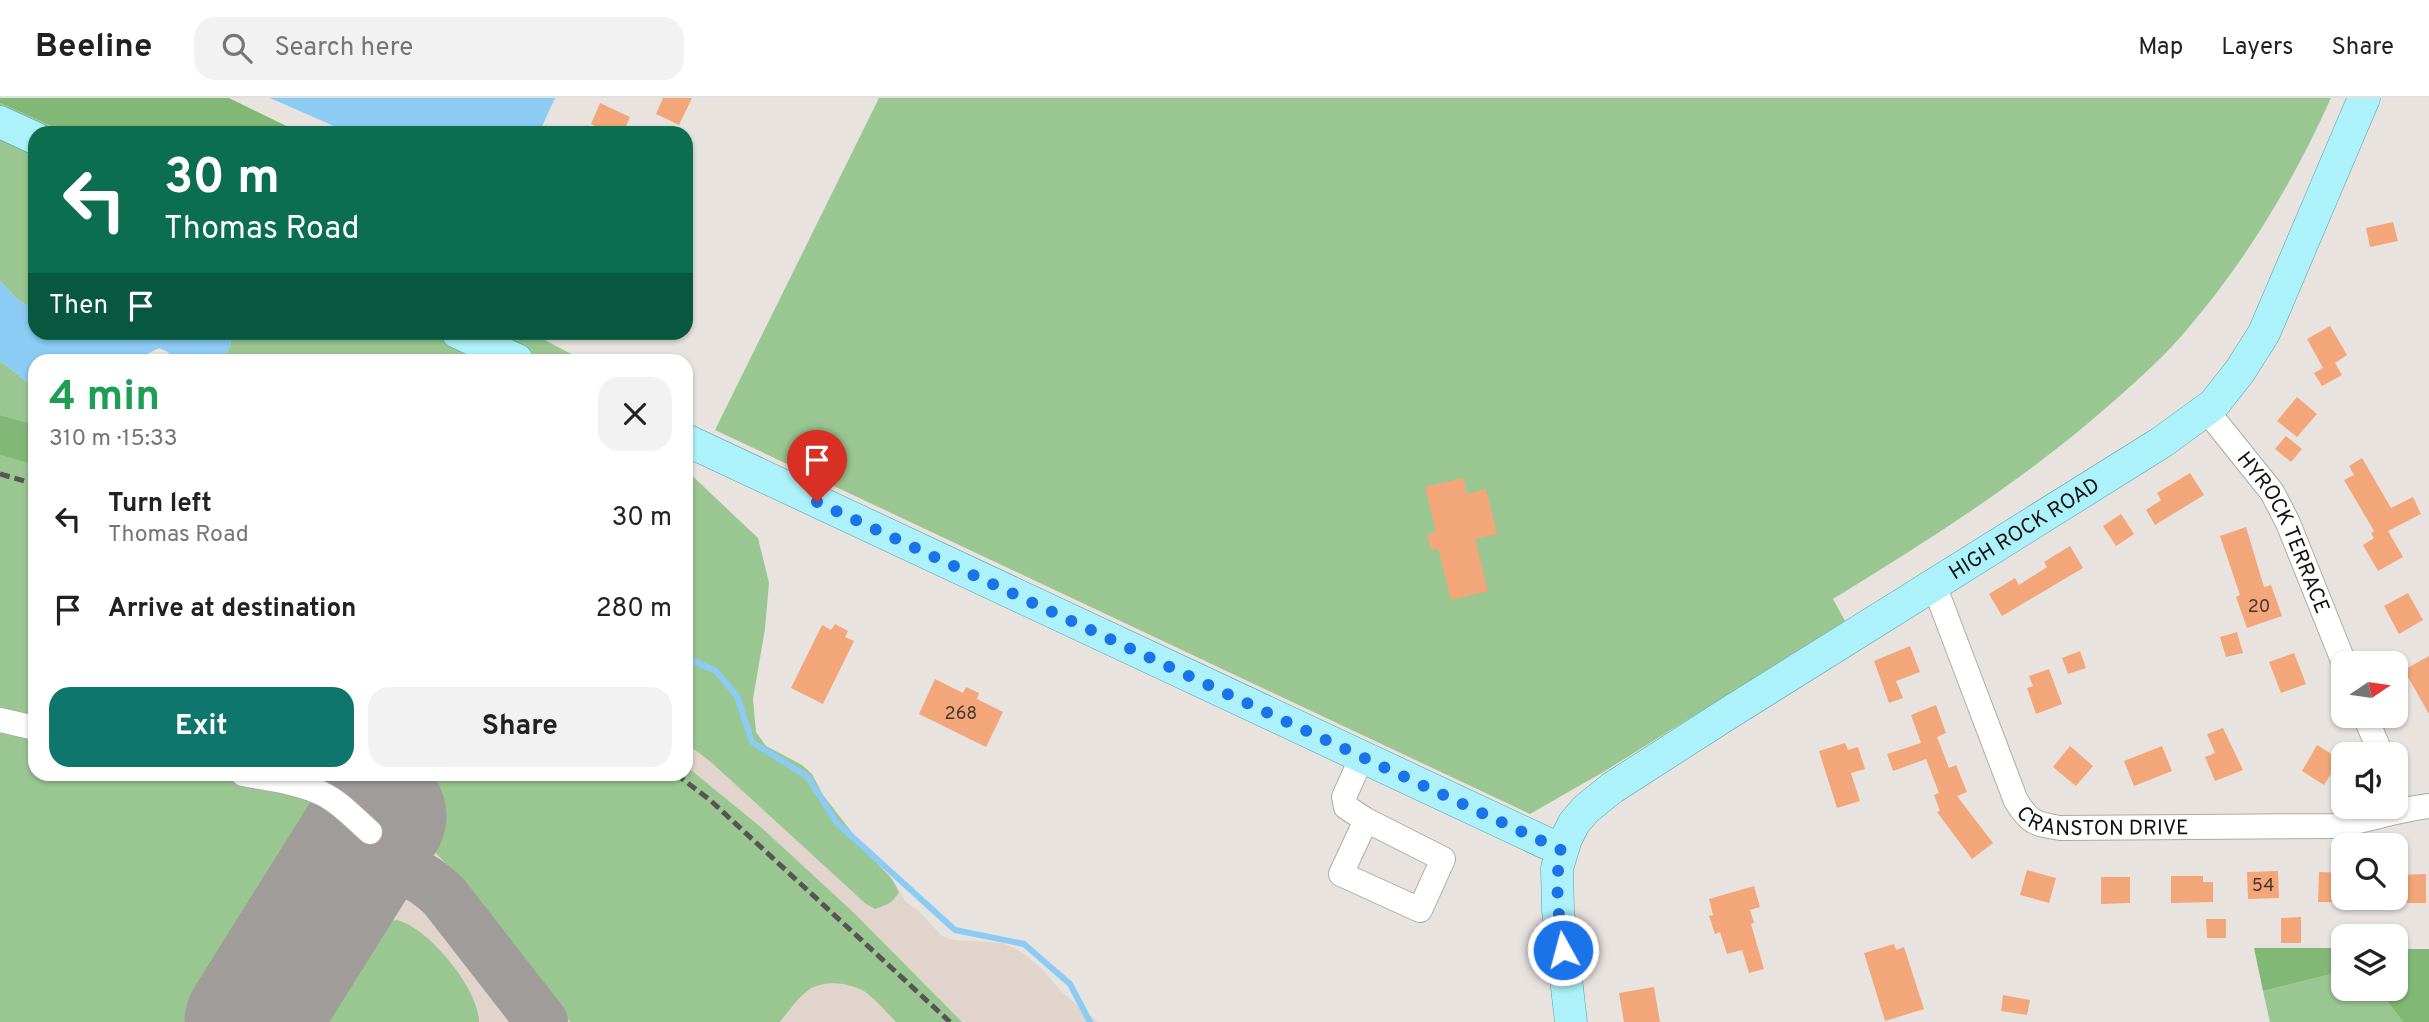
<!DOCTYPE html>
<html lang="en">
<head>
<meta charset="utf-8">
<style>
  :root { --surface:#fff; --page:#f2f2f2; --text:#222; --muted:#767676; --line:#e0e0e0; --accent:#0f766e }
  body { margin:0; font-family:Overpass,sans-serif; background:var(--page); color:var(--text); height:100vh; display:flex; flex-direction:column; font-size:26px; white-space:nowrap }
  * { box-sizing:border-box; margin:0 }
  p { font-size:23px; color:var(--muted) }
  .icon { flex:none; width:38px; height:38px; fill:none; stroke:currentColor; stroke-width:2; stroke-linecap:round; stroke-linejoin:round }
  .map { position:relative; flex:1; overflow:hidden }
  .drawer { position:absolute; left:28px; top:256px; width:665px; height:427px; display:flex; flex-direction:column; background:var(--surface); border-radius:21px; box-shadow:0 2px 5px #0004 }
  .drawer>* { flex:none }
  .banner { position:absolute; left:28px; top:28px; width:665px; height:214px; border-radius:21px; box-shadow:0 2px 5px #0004; background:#0b6e4f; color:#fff; overflow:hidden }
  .needle { width:46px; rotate:77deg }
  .tools { position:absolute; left:2331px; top:553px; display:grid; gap:14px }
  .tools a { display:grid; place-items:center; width:77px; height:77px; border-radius:14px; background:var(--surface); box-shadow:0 2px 5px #0004; font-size:35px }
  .pin { position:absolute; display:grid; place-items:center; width:60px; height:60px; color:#fff; margin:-72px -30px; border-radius:50% 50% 50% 0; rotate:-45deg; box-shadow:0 0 7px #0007 }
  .pin .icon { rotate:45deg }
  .me { position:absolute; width:77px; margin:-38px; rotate:353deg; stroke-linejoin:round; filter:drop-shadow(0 0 5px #0008) }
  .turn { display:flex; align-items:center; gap:24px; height:147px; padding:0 21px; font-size:32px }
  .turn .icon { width:91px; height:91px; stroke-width:2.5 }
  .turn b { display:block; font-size:49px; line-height:60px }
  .then { display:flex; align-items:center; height:66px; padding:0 21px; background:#0003; gap:14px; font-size:26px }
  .round { display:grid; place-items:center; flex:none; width:74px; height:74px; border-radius:21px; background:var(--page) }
  .head { display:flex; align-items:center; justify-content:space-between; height:119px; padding:0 21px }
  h1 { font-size:42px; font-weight:700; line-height:52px; color:#1e9e55 }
  .button { display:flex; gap:14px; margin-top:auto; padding:14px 21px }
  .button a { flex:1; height:80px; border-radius:21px; background:var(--accent); color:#fff; font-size:28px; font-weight:700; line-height:80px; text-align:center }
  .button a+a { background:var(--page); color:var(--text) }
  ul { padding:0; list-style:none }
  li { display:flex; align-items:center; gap:21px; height:91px; padding:0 21px }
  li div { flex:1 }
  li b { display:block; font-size:26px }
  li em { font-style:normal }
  header { display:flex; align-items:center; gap:42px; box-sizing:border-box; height:98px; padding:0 35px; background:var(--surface); border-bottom:2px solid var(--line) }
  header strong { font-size:33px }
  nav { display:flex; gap:38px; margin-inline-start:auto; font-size:24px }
  .search { width:490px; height:63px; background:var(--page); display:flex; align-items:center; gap:18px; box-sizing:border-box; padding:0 24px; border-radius:21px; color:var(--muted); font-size:26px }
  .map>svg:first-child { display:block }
  .built { fill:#e1d4cd }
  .green { fill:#9ac791 }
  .forest { fill:#82b876 }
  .water { fill:#8bcbf4 }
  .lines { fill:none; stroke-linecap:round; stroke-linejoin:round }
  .stream { stroke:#8bcbf4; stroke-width:6 }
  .taxiway { stroke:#a09c9a; stroke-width:52 }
  .runway { stroke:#a09c9a; stroke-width:133 }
  .building { fill:#f3a679 }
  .minor-casing { stroke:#afaaa7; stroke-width:26 }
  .major-casing { stroke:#549ea6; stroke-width:33 }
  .minor { stroke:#fff; stroke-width:24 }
  .major { stroke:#adf2fa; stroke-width:32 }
  .rail { stroke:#575453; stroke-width:5; stroke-dasharray:10 5; stroke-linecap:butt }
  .route { stroke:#1a73e8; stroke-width:12; stroke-dasharray:0 21.6 }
  .labels { text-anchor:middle; stroke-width:7; stroke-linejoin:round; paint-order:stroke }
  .number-label { font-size:18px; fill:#4b372b }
  .street-label { font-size:21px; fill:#131211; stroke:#f6f0ed }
</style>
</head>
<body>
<header>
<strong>Beeline</strong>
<div class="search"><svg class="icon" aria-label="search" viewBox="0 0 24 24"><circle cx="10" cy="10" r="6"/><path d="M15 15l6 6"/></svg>Search here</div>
<nav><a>Map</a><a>Layers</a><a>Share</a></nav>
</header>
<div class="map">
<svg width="2429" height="924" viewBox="0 0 2429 924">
  <rect width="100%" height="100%" fill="#e9e3e0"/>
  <!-- built -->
  <path class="built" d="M0 263 35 290V676H686V570L739 639 865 753 890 778 906 804 919 813 942 838 954 842 1003 845 1020 853 1041 870 1063 895 1098 924H0Z"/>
  <!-- green -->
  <path class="green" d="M879 0H2331C2294 82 2248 160 2189 229 2167 256 2140 280 2114 303 2027 380 1931 441 1833 501L1845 523 1605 673 1530 716 715 332Z
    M0 5 67 35H35V212L18 202 0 183Z
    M229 234 531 235 583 262H222L231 247Z
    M0 263 35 290V327L0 317Z
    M0 357 35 367V676H686V668L763 731 853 814 962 924H896C887 915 878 904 868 896 854 885 827 881 810 891 798 899 789 913 780 924H570L451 771 435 754 415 739 344 694 200 924H0Z
    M686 372 758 440 769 485 765 531 753 601 756 634 766 648 802 667 812 676 823 697 871 759 892 781 899 794C893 805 887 807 875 811L866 806 712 665 686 645Z
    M397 822C429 830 479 891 479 924H303L359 836 378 825Z
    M2332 876 2343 880V891H2378L2403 924H2270L2263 893Z"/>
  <!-- forest -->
  <path class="forest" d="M0 0H229L301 35H67L0 5Z
    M0 317 35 327V367L0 357Z
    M2254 850H2343V880L2332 876 2263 893Z
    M2396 851H2429V924H2403L2378 891H2396Z"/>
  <!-- water -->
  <path class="water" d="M270 0H555L539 35H350Z
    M0 183 18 202 35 212V234L229 235 231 247 222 262H174L168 254 159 250 135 262H35V290L0 263Z"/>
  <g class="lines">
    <!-- stream -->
    <path class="stream" d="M686 560 716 573 737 598 752 644 808 679 836 724 955 832 1024 846 1070 886 1090 924"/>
    <!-- taxiway -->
    <path class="taxiway" d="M327 802C370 769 400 755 444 798L542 924"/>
    <!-- runway -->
    <path class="runway" d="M251 924 380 718"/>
  </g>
  <!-- building -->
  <path class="building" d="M663 0H692L679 27 656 16Z
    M600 5 630 19 623 35H591L595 28 591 26Z
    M2393 124 2398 143 2370 149 2366 130Z
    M2330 228 2347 257 2335 265 2342 277 2322 288 2314 275 2323 270 2307 241Z
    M2297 299 2317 316 2297 339 2277 323Z
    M2286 338 2302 351 2291 364 2275 351Z
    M2362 360 2391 410 2413 399 2421 416 2388 433 2403 459 2378 473 2363 447 2374 440 2371 435 2374 433 2344 382 2354 377 2349 368Z
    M2190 375 2204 397 2155 427 2146 412 2161 402 2157 395Z
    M1463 380 1467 396 1486 391 1497 436 1475 441 1488 493 1451 502 1438 450 1431 452 1427 436 1436 434 1425 389Z
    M2121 416 2134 436 2116 448 2103 428Z
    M2246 429 2264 489 2271 487 2282 518 2247 530 2236 499 2240 497 2220 438Z
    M2070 448 2083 470 2002 518 1989 496 2015 480 2019 487 2047 469 2044 464Z
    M2408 495 2423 522 2399 536 2384 508Z
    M835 526 848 533 845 539 854 543 823 606 791 590 822 527 831 532Z
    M2237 534 2243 555 2226 559 2220 539Z
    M1910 548 1920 574 1896 583 1903 600 1889 605 1874 563Z
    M2080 553 2086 570 2068 576 2062 560Z
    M2294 555 2306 586 2281 595 2269 564Z
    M2429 558V616L2404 572Z
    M2049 571 2062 606 2036 616 2027 590 2033 588 2029 578Z
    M935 581 963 595 966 589 979 595 977 601 1003 614 986 649 919 616Z
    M1936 607 1946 635 1937 639 1949 670 1956 667 1967 694 1957 698 1993 745 1972 761 1937 714 1940 713 1934 697 1939 695 1926 661 1893 673 1887 656 1921 645 1911 617Z
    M2223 630 2243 672 2215 683 2205 659 2215 655 2207 636Z
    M1845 645 1848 652 1858 649 1865 671 1851 675 1860 703 1837 710 1819 653Z
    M2317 647 2340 661 2324 687 2302 673Z
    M2070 648 2093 668 2076 688 2053 669Z
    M2162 648 2172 673 2134 688 2124 663Z
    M2027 772 2056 780 2049 805 2020 797Z
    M2278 773 2279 800 2248 801 2247 774Z
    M2319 774 2343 775V804H2318Z
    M2426 776V805H2396V777Z
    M2171 778H2203V784H2213V804L2171 805Z
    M2101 779H2130V805L2101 806Z
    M1754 788 1760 809 1750 812 1754 825 1751 826 1764 871 1749 875 1742 852 1727 856 1720 834 1715 836 1709 818 1713 817 1709 801Z
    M2301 819V845H2281V820Z
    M2206 821H2226V840H2207Z
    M1894 846 1896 852 1904 849 1924 911 1885 923 1864 855Z
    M1654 889 1660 924H1624L1619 895Z
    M2003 897 2030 902 2027 917 2001 913Z"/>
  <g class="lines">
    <defs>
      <g id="minor">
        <path id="s1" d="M2207 313 2272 394 2288 425 2344 565"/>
        <path id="s2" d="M1934 487 2016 703C2030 725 2035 726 2060 730L2334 728C2366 723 2396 712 2429 708"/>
        <path d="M2365 618 2381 656"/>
        <path d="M0 622 35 630"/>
        <path d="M1362 659 1344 699 1346 709 1366 722 1443 761 1420 812 1341 776 1366 722"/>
        <path d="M243 676C269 681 298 684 323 696 341 705 355 721 370 734"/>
      </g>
      <g id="major">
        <path d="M0 24 35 40"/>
        <path d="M457 234 517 262"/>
        <path d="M686 342 1561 752"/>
        <path id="s3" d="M1571 924 1558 812 1557 770 1566 741 1574 725 1586 711 1612 690 1724 618 2162 344 2214 306 2240 273 2264 235 2364 0"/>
      </g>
    </defs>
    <!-- minor casing -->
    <use href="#minor" class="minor-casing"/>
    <!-- major casing -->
    <use href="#major" class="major-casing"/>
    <!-- minor -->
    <use href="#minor" class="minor"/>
    <!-- major -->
    <use href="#major" class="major"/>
    <!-- rail -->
    <path class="rail" d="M0 376 35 386
      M676 676 710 702 950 924"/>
  </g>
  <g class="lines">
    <!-- route -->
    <path class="route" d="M817 404 1561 752C1554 786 1559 818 1563 852"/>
  </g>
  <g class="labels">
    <!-- number labels -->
    <g class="number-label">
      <text x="2259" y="514">20</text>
      <text x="961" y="621">268</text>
      <text x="2263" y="793">54</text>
    </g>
    <!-- street labels -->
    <g class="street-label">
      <text dy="7" stroke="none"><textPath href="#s3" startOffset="742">HIGH ROCK ROAD</textPath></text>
      <text dy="7" stroke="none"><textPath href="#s1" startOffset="145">HYROCK TERRACE</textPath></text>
      <text dy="7" stroke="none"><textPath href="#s2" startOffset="327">CRANSTON DRIVE</textPath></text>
    </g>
  </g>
</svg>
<div class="tools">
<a><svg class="needle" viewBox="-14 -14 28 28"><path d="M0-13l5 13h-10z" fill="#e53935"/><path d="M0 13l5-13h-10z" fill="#767676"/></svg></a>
<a><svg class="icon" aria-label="sound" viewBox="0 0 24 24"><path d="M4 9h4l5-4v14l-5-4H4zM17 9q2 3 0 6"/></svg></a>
<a><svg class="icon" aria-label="search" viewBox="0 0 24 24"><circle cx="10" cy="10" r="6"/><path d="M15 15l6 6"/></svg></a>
<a><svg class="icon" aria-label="layers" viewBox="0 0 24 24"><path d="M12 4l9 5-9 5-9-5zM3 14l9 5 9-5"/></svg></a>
</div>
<div class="pin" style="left:817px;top:404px;background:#d93025"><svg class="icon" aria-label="arrive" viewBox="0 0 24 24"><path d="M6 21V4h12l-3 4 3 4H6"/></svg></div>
<svg class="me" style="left:1563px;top:852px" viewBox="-20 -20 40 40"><circle r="17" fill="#1a73e8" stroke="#fff" stroke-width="3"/><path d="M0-11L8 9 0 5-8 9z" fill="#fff"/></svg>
<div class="banner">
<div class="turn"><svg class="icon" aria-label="left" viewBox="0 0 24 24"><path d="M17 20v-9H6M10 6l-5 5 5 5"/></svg><div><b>30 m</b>Thomas Road</div></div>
<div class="then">Then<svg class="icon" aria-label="arrive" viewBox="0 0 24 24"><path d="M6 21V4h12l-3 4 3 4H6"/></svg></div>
</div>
<section class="drawer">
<div class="head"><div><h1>4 min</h1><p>310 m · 15:33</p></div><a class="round"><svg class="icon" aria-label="close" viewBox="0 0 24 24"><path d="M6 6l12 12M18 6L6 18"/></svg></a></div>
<ul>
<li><svg class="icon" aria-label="left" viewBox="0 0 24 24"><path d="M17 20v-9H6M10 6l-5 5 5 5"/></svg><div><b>Turn left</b><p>Thomas Road</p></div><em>30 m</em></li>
<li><svg class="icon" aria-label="arrive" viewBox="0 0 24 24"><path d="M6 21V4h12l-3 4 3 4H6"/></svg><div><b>Arrive at destination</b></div><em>280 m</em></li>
</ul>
<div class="button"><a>Exit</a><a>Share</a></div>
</section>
</div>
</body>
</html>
